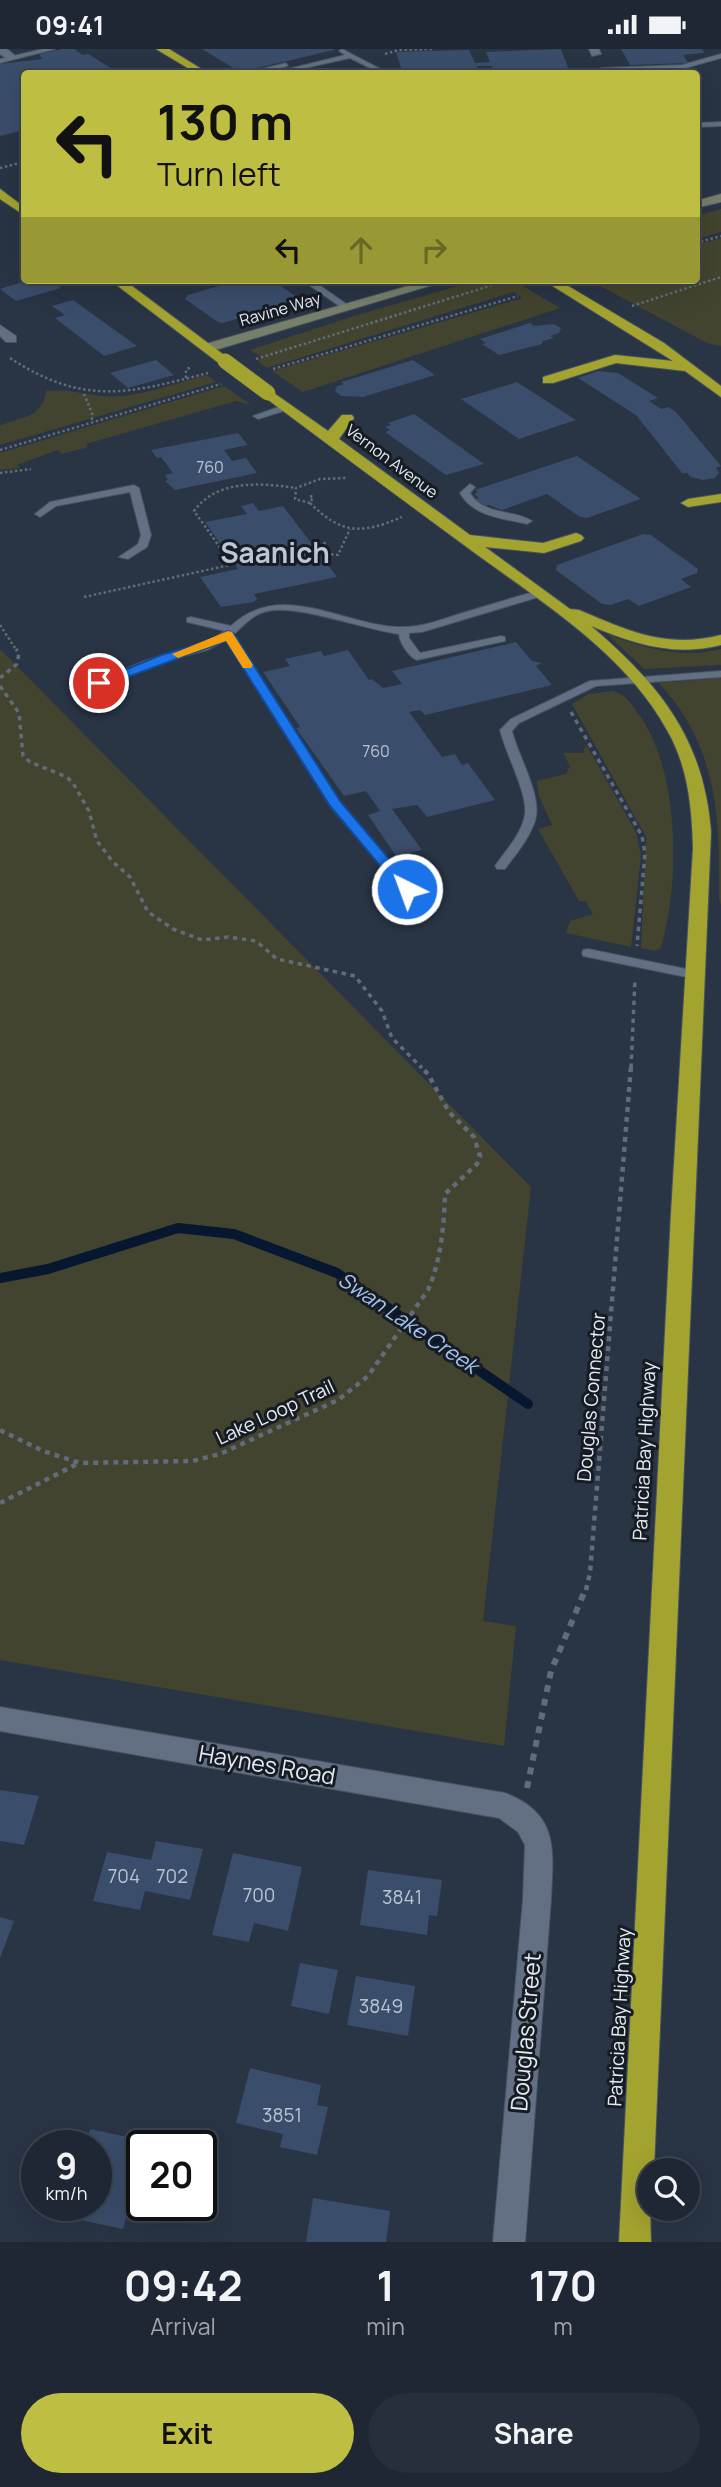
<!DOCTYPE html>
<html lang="en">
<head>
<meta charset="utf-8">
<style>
  :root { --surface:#1f2734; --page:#272f3c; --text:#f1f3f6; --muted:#a1a5ac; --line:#3c444f; --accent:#bebf42 }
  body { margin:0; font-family:Manrope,sans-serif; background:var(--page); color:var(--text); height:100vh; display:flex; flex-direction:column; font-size:26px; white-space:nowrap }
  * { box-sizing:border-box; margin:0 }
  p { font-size:23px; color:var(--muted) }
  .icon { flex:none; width:38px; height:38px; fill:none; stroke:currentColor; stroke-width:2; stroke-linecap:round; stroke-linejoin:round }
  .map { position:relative; height:2193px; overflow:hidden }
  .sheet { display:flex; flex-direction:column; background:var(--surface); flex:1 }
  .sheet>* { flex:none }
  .top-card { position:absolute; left:21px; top:21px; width:679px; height:214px; border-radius:7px; box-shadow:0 7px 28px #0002,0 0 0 2px var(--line); background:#bebf42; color:#111; overflow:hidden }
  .buttons { position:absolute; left:637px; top:2109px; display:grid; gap:14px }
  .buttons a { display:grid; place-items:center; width:63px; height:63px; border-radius:50%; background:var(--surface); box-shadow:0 7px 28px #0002,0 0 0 2px var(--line); font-size:35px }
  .speed { position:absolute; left:21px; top:2081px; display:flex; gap:14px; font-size:35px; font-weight:700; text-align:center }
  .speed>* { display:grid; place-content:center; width:91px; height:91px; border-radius:50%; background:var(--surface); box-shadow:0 7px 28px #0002,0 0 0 2px var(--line); line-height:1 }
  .speed small { font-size:18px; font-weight:400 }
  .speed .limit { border:4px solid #111; border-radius:10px; background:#fff; color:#111 }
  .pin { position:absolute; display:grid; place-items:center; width:60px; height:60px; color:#fff; margin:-30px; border:4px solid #fff; border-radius:50%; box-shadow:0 2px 7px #0007 }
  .me { position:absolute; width:77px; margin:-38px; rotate:318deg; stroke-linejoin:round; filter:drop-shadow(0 0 5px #0008) }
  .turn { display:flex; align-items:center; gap:24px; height:147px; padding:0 21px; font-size:32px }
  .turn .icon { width:91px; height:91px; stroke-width:2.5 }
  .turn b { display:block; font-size:49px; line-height:60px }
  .lanes { display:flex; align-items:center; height:66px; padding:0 21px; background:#0003; justify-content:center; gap:35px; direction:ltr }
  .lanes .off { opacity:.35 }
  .eta { display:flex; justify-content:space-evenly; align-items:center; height:119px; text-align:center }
  .eta b { font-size:42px; font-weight:700; line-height:49px }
  .primary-button { display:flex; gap:14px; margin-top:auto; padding:14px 21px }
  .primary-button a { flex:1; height:80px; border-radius:42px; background:var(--accent); color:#111; font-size:28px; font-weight:700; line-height:80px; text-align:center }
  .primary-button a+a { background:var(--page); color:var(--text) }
  .status { display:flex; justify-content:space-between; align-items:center; height:49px; padding:0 35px; background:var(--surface); direction:ltr }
  .status svg { height:19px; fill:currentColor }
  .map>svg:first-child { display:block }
  .green { fill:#43442f }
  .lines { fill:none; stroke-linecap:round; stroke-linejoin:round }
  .stream { stroke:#06172f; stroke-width:10 }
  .building { fill:#3a4d6a }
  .lane-casing { stroke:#485260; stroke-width:2 }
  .street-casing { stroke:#485260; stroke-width:2 }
  .secondary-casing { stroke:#485260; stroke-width:2 }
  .highway-casing { stroke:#485260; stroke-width:2 }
  .path-far3 { stroke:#616b7a; stroke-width:2.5; stroke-dasharray:2.5 2.5; stroke-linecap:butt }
  .path-far2 { stroke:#616b7a; stroke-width:3.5; stroke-dasharray:4.5 4.5; stroke-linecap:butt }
  .path-far1 { stroke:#616b7a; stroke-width:4.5; stroke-dasharray:5 5; stroke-linecap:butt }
  .path { stroke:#616b7a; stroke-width:6; stroke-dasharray:7 7; stroke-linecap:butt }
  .lane { fill:#637083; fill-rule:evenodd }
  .street { fill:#637083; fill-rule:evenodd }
  .secondary { fill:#767f6a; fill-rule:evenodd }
  .highway { fill:#a3a32f; fill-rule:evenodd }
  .highway-bridge-casing { stroke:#485260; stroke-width:16; stroke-linecap:butt }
  .highway-bridge { stroke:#a3a32f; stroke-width:15 }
  .route { fill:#1a73e8; stroke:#114b97; stroke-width:2 }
  .slow { fill:#f59e0b }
  .labels { text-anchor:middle; stroke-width:6; stroke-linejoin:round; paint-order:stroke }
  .far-street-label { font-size:16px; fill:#e3ebf6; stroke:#171c23 }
  .number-label { font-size:16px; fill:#b9c4d3 }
  .street-label { font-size:19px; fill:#e3ebf6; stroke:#171c23 }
  .near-number-label { font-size:19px; fill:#b9c4d3 }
  .water-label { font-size:21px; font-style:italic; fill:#a0c3f8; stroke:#171c23 }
  .near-street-label { font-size:23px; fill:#e3ebf6; stroke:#171c23 }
  .far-town-label { font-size:28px; font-weight:bold; fill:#b9c7dc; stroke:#171c23 }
</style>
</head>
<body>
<div class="status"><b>09:41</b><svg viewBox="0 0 49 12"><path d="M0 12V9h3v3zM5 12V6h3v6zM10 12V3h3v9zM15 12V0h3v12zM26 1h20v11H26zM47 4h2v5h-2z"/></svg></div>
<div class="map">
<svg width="721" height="2193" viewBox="0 0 721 2193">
  <rect width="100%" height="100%" fill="#293445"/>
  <!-- green -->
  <path class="green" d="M721 160V183L697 190V167Z
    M721 189V297L707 294 589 231H696L697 196Z
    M479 231H513L560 259 303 343 272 322 523 249 513 243 267 319 257 312 263 309 250 301 357 266Z
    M207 326 216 333 0 396V377C21 367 42 370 46 342 71 338 95 350 122 347 150 344 180 333 207 326Z
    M224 337 251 356 236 352 86 395 88 398 62 405 58 401 17 416 20 419 0 421V404Z
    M608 586C645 599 682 610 721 600V616L644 620Z
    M0 600 531 1138 483 1572 516 1577 504 1697 0 1611Z
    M721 629V856L719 850C720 768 718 698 659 634Z
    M613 642C627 646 632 656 640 667 680 724 680 834 661 899L655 902 641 899 646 788 572 655 588 645Z
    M586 695 636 783 641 806 631 898 566 884 570 872 593 865 585 852H579L538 780 552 776 539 747 537 732 566 725 570 717 563 704H583Z"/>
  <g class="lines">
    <!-- stream -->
    <path class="stream" d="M0 1229 48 1220 178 1179 234 1185 337 1224 528 1355"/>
  </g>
  <!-- building -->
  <path class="building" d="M62 0H74L83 6 88 5 119 24H24V81L0 87V15L42 10 39 5Z
    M202 0H334V1L240 23Z
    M561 0 570 24H494L492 17H477L479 24H408L402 22 396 3 469 1 475 14 490 13 486 3Z
    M621 0H702L704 4 683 6 688 14 630 16Z
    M29 231H50L61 239 16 252 0 240Z
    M239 231H272L300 250 223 274 218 273 185 250 188 246Z
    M73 251 137 297 104 307 55 269 65 266 52 257Z
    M530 274 534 277 554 275 561 279 559 284 550 287 554 289 543 292 542 295 499 306 482 295 486 294 480 290Z
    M156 311 174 326 128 339 110 324Z
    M413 311 435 326 363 348 341 347 335 342 337 337 344 335 341 333Z
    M598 322 618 324 658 349 649 352 661 360 668 358 676 363 721 417 716 419 719 424 715 429 703 431 691 428 687 424H682L636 366 578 329Z
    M517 333 576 371 519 390 461 350Z
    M414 365 484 415 446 426 385 383 390 381 385 378 391 376 388 374Z
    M238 384 248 396 224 401 232 412 246 409 257 424 175 441 165 432 168 431 165 426 173 424 161 408 157 409 151 401Z
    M577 407 641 450 587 469 580 468 547 445 502 461 489 456 485 457 475 450 479 449 474 445 478 443 475 441Z
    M253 454 259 462 283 457 337 528 254 545 257 550 254 553 221 558 200 528 238 520 205 473 247 465 241 457Z
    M643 485 651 486 698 520 697 524 681 530 691 538 639 557 628 550 611 556 602 555 556 521 557 516Z
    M516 593 532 612 542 614 536 617 552 636 425 666 420 661 409 663 442 708 455 705 462 716 468 714 495 751 427 768 417 756 392 760 422 801 396 807 368 766 380 762 366 742 344 747 296 679 300 678 263 623 290 617 285 610 321 602 324 607 348 601 369 631 372 630 383 639 402 635 392 622Z
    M0 1741 39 1747 24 1796 0 1792Z
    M156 1792 203 1800 190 1851 145 1842 140 1861 93 1852 107 1803 151 1811Z
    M233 1804 302 1818 288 1882 254 1874 249 1893 212 1886Z
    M368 1821 442 1831 437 1867 429 1866 427 1886 360 1876Z
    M0 1868 14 1872 0 1909Z
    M300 1914 338 1921 329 1965 291 1957Z
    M356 1927 415 1937 408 1987 347 1976Z
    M250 2019 321 2036 317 2056 328 2058 317 2106 280 2098 283 2085 236 2074Z
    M90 2080 146 2092 145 2096H142V2108L123 2180 66 2168 69 2156H96V2096H86Z
    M313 2149 390 2162 386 2193H306Z"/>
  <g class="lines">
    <defs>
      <path id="lane" d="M43 0H55L0 14V10Z
        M342 0 388 24H380L350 9 283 24H272L345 6 339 2Z
        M721 5V9L682 20 602 23 598 21 602 19 682 16Z
        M286 14 288 17 257 24H246Z
        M721 73V77L696 78V74Z
        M302 231H312L352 259 345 261Z
        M287 355 290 356V360L258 370 253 367Z
        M470 435 475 438 470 444C484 467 513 460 532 472L527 475C502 469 474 468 460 444Z
        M134 436 139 439 151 486 147 498 128 510 119 508 138 495 141 486 130 443 56 457 40 468 35 465 50 453Z
        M538 542 542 543V547L422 583 409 584V589L420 604 501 587 505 588V592L417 611C409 608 399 593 399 585 364 581 293 553 264 563 251 567 243 577 233 586L339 752 411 837 413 840 407 844 403 843 330 757 226 591 207 601 152 616 103 636H95L93 634 144 612 206 594 225 582 187 573V569L191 568 231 577C281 530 341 576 399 578 419 579 437 572 456 566 483 558 510 549 538 542Z
        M721 622V628L596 637 519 674 512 682C518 707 543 748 535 772 529 790 516 805 505 820H497L495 817C506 801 522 785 525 765 528 745 505 703 500 681L511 670 590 632Z
        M588 900 696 922 702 926 696 930 583 907 582 904 583 901Z"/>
      <path id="street" d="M0 0H7L18 9 9 11 0 5Z
        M589 0H599L601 5 592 7Z
        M0 276 16 287V293H6L0 287Z
        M0 1658 505 1744C560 1765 553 1802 551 1850L525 2193H493L523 1850 525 1796 518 1783 499 1769 0 1682Z"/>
      <path id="secondary" d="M721 145V153L696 159V152Z
        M429 231H449L212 302 207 303 200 299 202 296Z"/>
      <path id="highway" d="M156 0H169L208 24H196Z
        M0 140 24 158V166L0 150Z
        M110 231H124L232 312 225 316 220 315Z
        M543 231H558L664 294 721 337V348L685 322 616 314 553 334H543V328L615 306 673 312Z
        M268 340 328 382 342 366H352L354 369 339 390 470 486 543 494 576 484 581 486 584 489 581 492 544 504 485 498 570 560 579 561C629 582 666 600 721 586V596C675 608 634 595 591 577 660 636 704 690 711 783L654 2121H649L651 2193H619L671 1164 693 799C692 759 688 717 667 681 623 601 535 549 464 496 397 447 330 397 263 347L261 344Z
        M721 445V453L688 458 681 454 688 450Z"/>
    </defs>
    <!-- lane casing -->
    <use href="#lane" class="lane-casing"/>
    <!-- street casing -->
    <use href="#street" class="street-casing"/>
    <!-- secondary casing -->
    <use href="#secondary" class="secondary-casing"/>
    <!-- highway casing -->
    <use href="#highway" class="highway-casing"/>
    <!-- path-far3 -->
    <path class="path-far3" d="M385 5 399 1 432 0
      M0 119 24 113
      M696 194 721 187
      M632 257 721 228
      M10 309C84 357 127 345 208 324
      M256 310 499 234
      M273 320 518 247
      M186 329V321L192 317
      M84 345 92 364V373
      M0 401 221 335
      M0 424 31 420
      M310 447 313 448 310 454 295 450 296 439 320 430 346 429
      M310 454C342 486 362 485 402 468
      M324 493 329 505 338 506 350 480
      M232 515 194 462C217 430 261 434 296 439
      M84 548 234 515
      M0 576 17 602"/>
    <!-- path-far2 -->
    <path class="path-far2" d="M0 629 17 615 19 604 16 600
      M0 637 19 664 23 707 30 713 67 728 73 734 89 762 97 792 113 813 130 828 148 863 173 880 202 891 228 888 256 892 277 910 355 927 382 962 392 989 422 1019
      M571 663 642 787 645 804 637 897
      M631 1019 635 930"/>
    <!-- path-far1 -->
    <path class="path-far1" d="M0 1381 43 1402 80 1414 193 1412 220 1405 338 1351 368 1327 428 1241C441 1211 444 1177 445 1145L477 1115 480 1107 474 1088 449 1063 428 1025 420 1017
      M0 1454 79 1414
      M586 1541 590 1524 631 1017"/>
    <!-- path -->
    <path class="path" d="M527 1739 551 1622 586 1539"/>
    <!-- lane -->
    <use href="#lane" class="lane"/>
    <!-- street -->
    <use href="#street" class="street"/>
    <!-- secondary -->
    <use href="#secondary" class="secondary"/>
    <!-- highway -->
    <use href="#highway" class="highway"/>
    <defs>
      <path id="highway-bridge" d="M225 312 268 344"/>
    </defs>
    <!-- highway-bridge casing -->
    <use href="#highway-bridge" class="highway-bridge-casing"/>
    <!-- highway-bridge -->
    <use href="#highway-bridge" class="highway-bridge"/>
  </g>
  <!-- route -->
  <path class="route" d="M228 582 234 585 340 752 412 837V843H402L330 757 226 592 103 637 99 638 93 634 161 606 210 592Z"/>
  <!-- slow -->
  <path class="slow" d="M228 582 232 583 253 616 251 619H243L226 592 178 609 172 605Z"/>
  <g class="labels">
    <!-- far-street labels -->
    <g class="far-street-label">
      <text transform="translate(280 260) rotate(-16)" y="6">Ravine Way</text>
      <text transform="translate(392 412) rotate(37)" y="6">Vernon Avenue</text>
    </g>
    <!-- number labels -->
    <g class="number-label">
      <text x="210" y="424">760</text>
      <text x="376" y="708">760</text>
    </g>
    <!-- street labels -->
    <g class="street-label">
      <text transform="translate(591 1348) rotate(-85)" y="7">Douglas Connector</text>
      <text transform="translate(275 1363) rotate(-25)" y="7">Lake Loop Trail</text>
      <text transform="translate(644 1402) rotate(-87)" y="7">Patricia Bay Highway</text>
      <text transform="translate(619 1968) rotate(-87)" y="7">Patricia Bay Highway</text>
    </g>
    <!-- near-number labels -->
    <g class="near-number-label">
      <text x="124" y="1834">704</text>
      <text x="172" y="1834">702</text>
      <text x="259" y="1853">700</text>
      <text x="402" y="1855">3841</text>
      <text x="381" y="1964">3849</text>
      <text x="282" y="2073">3851</text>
    </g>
    <!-- water labels -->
    <g class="water-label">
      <text transform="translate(408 1274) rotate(34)" y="7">Swan Lake Creek</text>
    </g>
    <!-- near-street labels -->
    <g class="near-street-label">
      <text transform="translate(267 1716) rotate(10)" y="8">Haynes Road</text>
      <text transform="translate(526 1983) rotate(-85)" y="8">Douglas Street</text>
    </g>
    <!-- far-town labels -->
    <g class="far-town-label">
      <text x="275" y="514">Saanich</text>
    </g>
  </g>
</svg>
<div class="buttons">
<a><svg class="icon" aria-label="search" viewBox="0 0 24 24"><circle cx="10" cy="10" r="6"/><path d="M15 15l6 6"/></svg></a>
</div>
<div class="speed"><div>9<small>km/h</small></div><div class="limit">20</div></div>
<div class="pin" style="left:99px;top:634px;background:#d93025"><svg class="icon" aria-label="arrive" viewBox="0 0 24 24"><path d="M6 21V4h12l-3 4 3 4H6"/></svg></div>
<svg class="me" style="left:407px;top:840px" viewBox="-20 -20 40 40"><circle r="17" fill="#1a73e8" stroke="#fff" stroke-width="3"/><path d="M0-11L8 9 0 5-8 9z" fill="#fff"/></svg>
<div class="top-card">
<div class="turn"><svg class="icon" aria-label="left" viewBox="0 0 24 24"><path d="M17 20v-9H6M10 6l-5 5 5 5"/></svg><div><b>130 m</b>Turn left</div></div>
<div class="lanes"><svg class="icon" aria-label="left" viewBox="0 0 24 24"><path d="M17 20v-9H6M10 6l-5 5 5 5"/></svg><svg class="icon off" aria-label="ahead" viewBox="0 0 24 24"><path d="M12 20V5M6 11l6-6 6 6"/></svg><svg class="icon off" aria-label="right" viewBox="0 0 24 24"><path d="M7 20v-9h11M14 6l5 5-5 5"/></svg></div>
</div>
</div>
<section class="sheet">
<div class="eta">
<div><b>09:42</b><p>Arrival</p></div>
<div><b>1</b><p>min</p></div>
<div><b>170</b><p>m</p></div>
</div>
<div class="primary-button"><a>Exit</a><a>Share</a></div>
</section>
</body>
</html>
